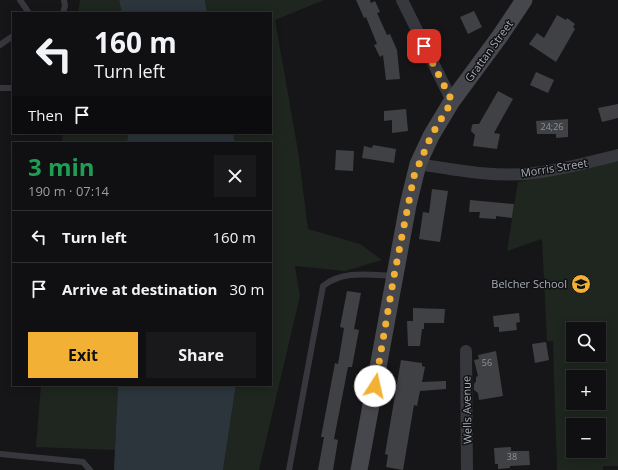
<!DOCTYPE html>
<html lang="en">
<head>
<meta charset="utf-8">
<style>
  :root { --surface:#101012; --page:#19191b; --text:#f1f3f6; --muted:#9c9d9f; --line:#303032; --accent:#f2b134 }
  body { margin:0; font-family:"Open Sans",sans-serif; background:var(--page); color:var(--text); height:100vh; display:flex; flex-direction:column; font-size:15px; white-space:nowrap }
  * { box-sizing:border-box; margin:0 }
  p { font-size:13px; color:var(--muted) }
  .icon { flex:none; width:22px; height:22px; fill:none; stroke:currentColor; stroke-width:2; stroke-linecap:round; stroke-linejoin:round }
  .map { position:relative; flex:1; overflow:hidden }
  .drawer { position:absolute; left:12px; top:142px; width:260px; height:244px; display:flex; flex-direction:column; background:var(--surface); border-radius:0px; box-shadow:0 2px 10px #0003,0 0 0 1px var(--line) }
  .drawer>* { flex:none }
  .hud { position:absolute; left:12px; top:12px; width:260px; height:122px; border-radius:0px; box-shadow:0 2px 10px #0003,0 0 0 1px var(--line); background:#101012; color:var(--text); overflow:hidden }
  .buttons { position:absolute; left:566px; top:322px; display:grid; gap:8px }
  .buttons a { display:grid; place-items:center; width:40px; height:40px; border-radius:0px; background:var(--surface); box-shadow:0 2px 10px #0003,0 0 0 1px var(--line); font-size:20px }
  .pin { position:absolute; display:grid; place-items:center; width:34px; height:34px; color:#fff; margin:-17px; border-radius:8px; box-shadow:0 2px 6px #0006 }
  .me { position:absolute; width:44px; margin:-22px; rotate:10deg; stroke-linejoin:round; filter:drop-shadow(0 0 3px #0008) }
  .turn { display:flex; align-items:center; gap:14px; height:84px; padding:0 16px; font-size:18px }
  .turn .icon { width:52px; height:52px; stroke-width:2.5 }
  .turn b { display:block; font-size:28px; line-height:34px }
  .then { display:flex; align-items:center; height:38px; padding:0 16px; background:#0003; gap:8px; font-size:15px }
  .round { display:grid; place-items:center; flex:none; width:42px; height:42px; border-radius:0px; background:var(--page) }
  .overview { display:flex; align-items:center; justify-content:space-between; height:68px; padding:0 16px }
  h1 { font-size:24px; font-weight:700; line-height:30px; color:#1e9e55 }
  .action { display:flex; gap:8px; margin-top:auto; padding:8px 16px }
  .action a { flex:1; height:46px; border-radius:0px; background:var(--accent); color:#111; font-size:16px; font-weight:700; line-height:46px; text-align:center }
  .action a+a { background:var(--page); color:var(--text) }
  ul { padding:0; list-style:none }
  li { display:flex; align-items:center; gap:12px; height:52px; padding:0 16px; border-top:1px solid var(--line) }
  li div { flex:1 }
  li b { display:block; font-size:15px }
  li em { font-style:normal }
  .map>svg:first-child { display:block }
  .green { fill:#1e261f; fill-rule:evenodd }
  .water { fill:#2c353c }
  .building { fill:#404145 }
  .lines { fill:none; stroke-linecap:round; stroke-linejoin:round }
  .lane { stroke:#37383d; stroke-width:6 }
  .street { stroke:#37383d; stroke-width:12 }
  .secondary { stroke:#45474d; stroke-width:17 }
  .route { stroke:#f2b134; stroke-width:7; stroke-dasharray:0 12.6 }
  .labels { text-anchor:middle; stroke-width:3; stroke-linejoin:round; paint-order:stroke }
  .number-label { font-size:9px; fill:#8e929b }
  .street-label { font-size:11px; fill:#a8adb8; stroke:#111113 }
  .poi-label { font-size:11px; fill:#a8adb8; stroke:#111113; text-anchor:end }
</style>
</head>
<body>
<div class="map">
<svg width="618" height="470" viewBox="0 0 618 470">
  <rect width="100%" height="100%" fill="#161618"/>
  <!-- green -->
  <path class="green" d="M80 0H119L122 13H78Z
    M205 0H324L275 20 298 151 308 229 360 244 382 260 345 271 295 266 300 296 259 470H223L236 385H271V143H235L233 133H271V13H207Z
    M63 133H128L127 143H62Z
    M618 161V466H603V470H557L553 341H547L542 239 507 251 518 182ZM573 329H599V355H573ZM573 377H599V403H573ZM573 425H599V451H573Z
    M41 385H118L115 450 36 447Z"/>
  <!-- water -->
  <path class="water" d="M119 0H205L207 13H122Z
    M128 133H233L235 143H127Z
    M118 385H236L223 470H114Z"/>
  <!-- building -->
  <path class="building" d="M356 0H370L371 3 375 1 380 12 377 13 387 35 390 34 397 50 400 79 386 80 383 55 380 57 374 45 377 44 366 17 364 18Z
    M474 11 482 27 468 34 460 17Z
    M557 15 566 20 567 18 575 24 573 27 575 29 556 62 529 44 537 33 544 38Z
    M536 72 554 80 548 93 530 85Z
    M498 91 513 99 494 133 500 134 497 149 473 146 475 135 471 131 472 125 474 124H479Z
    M618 104V118L602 122 598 108Z
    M406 109 408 131 392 133V120L384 121V111Z
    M568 119V137L556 138V134H537L536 121Z
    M373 145 396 149 394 163 362 158 364 146 372 148Z
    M336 150 354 151 353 171 335 170Z
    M432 189 448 191 440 242 419 239 423 212 429 213Z
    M470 200 514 204 512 218 496 216V219L479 218 480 212H469Z
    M347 291 361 293 354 329 359 330 352 367H348L334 439 338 440 333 470H318L324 437H321L335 363 338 364 344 328 340 327Z
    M413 308 445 309 444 323H424V329H422L420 346H408L407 321H413Z
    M519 313 520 322 516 323 517 330 499 332V327H494L493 316Z
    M546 342 549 360 535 363 532 344Z
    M496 351 503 396 479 400 478 393 474 390V384L476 381V377L478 376 474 360 479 359 478 355Z
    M401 360 422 363V366L425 367 422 382 446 381V389L420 391 417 406 414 405 403 470 386 467 388 455 385 454Z
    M511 447V451H529L530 465 510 466V468L498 469V464H495L494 448Z"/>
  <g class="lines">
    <!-- lane -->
    <path class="lane" d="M20 0 29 13
      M63 13 65 6 64 0
      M0 45 13 36
      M0 88H13
      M0 454 83 462 90 470
      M289 470 323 286C343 270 370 275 394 276"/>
    <!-- street -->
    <path class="street" d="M402 0 452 101
      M418 164C456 170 496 178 534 173 562 170 590 162 618 155
      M466 351 467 470"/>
    <!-- secondary -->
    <path class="secondary" d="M359 470 408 205 418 164 431 136 452 101 500 36 524 0"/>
  </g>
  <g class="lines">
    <!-- route -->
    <path class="route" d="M375 386 394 276 414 176 431 136 452 101 424 46"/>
  </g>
  <!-- icons -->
  <defs>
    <symbol id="school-disc" viewBox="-11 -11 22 22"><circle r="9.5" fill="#f2b134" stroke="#111113"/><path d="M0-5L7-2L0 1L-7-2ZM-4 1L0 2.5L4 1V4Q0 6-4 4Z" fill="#111"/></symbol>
  </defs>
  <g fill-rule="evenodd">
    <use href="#school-disc" x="570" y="273" width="22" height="22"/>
  </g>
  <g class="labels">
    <!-- number labels -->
    <g class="number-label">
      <text x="552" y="130">24;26</text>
      <text x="487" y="366">56</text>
      <text x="512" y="460">38</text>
    </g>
    <!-- street labels -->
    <g class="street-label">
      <text transform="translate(489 51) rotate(-54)" y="4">Grattan Street</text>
      <text transform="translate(554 168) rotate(-9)" y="4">Morris Street</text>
      <text transform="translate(467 410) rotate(-91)" y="4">Wells Avenue</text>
    </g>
    <!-- poi labels -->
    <g class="poi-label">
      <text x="567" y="288">Belcher School</text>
    </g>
  </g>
</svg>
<div class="buttons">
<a><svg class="icon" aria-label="search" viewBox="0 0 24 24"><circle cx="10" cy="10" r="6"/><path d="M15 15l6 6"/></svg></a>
<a>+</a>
<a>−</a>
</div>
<div class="pin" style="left:424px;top:46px;background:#d93025"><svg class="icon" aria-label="arrive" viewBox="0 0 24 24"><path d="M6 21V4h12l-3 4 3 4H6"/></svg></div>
<svg class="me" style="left:375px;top:386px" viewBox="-20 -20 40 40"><circle r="19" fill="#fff"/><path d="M0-13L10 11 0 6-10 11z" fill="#f2b134"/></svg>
<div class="hud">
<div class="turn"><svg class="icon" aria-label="left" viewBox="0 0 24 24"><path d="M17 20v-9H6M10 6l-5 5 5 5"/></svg><div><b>160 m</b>Turn left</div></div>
<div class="then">Then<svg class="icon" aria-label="arrive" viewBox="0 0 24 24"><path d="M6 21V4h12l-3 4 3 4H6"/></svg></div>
</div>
<section class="drawer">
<div class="overview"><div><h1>3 min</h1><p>190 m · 07:14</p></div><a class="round"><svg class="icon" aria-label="close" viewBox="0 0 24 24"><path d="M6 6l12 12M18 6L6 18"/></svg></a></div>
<ul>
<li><svg class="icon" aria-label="left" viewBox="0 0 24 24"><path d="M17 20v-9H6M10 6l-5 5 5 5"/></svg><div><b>Turn left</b></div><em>160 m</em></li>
<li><svg class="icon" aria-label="arrive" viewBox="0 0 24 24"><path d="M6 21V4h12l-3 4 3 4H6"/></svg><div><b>Arrive at destination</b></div><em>30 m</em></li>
</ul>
<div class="action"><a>Exit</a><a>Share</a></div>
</section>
</div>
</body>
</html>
